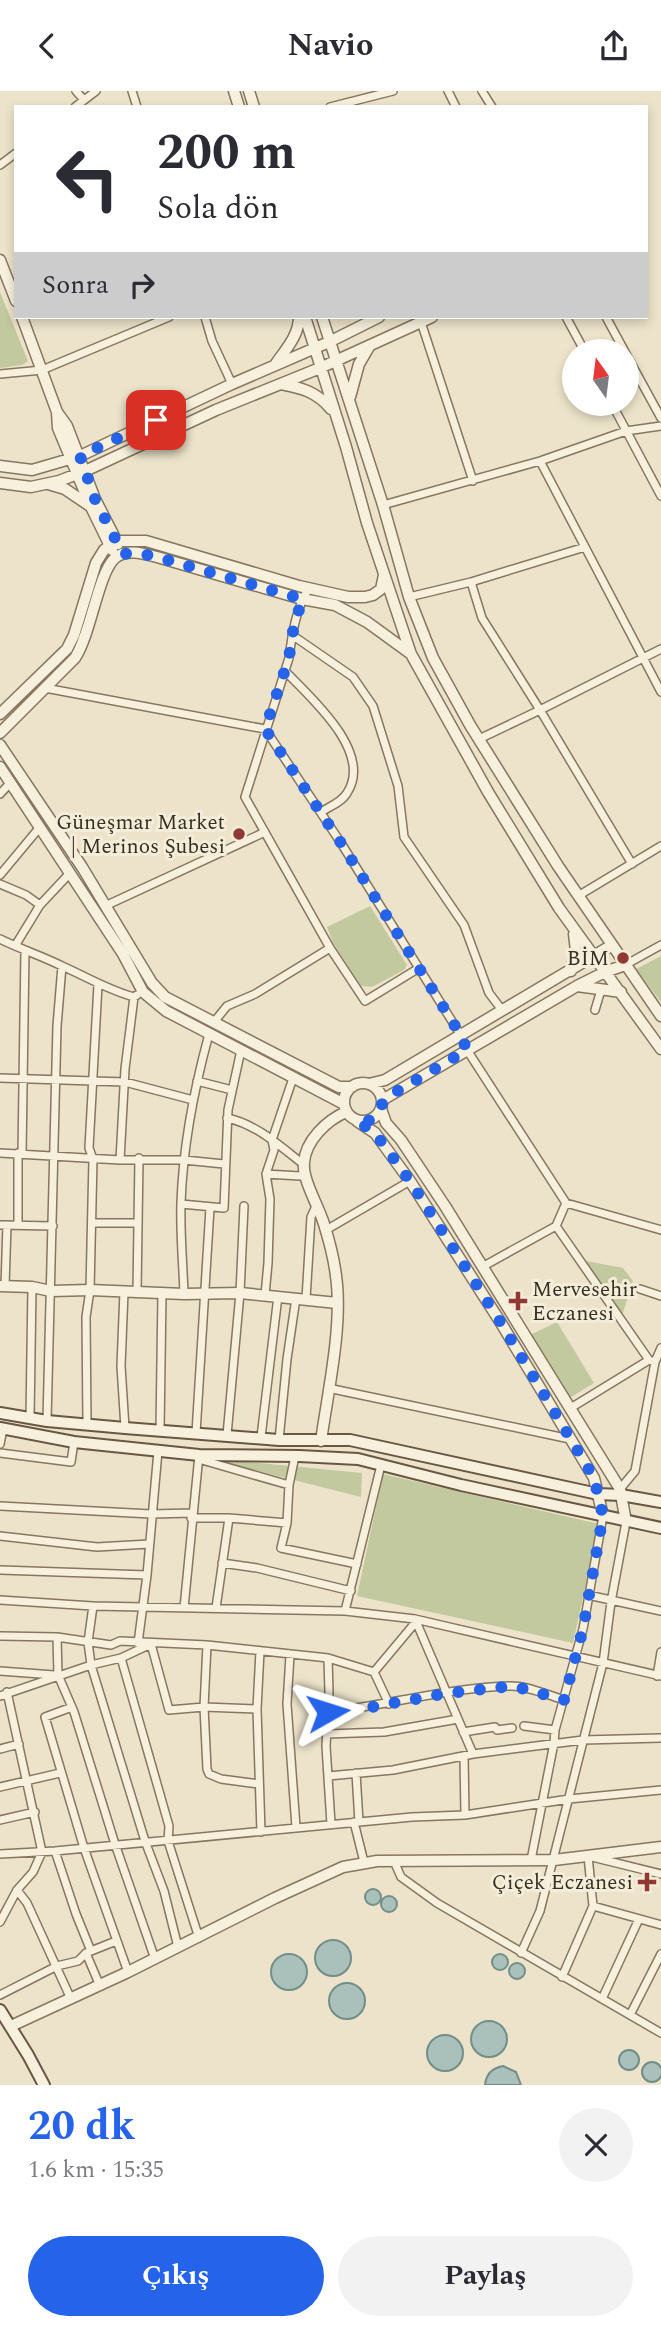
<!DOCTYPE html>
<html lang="tr">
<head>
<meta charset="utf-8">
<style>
  :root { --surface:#fff; --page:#f2f2f3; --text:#2b2b33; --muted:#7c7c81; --accent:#2563eb }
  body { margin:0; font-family:Spectral,serif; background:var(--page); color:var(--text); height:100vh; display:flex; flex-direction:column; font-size:26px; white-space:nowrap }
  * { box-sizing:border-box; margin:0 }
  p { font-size:23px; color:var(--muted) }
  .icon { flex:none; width:38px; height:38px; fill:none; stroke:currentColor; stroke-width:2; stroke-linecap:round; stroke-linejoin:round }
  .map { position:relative; height:1994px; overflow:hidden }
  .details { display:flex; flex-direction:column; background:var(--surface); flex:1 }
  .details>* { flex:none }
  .top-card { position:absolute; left:14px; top:14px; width:634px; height:214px; border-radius:0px; box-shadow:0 4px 10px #0003; background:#fff; color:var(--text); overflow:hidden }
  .needle { width:46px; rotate:346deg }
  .controls { position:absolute; left:562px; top:248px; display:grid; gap:14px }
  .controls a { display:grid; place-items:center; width:77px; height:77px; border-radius:50%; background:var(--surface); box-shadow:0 4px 10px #0003; font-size:35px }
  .pin { position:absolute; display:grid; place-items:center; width:60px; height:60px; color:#fff; margin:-30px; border-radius:14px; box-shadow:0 4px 10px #0006 }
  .me { position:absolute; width:77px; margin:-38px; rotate:84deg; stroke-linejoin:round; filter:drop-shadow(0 0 5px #0008) }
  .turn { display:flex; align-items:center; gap:24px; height:147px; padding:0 28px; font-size:32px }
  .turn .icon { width:91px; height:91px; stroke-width:2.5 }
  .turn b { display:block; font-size:49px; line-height:60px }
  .then { display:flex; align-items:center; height:66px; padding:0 28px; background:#0003; gap:14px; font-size:26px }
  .round { display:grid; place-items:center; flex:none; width:74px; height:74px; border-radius:37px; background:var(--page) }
  .head { display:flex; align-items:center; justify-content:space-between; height:119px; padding:0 28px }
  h1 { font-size:42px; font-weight:700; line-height:52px; color:var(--accent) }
  .cta { display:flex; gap:14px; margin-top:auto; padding:14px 28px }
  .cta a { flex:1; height:80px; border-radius:42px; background:var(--accent); color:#fff; font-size:28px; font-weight:700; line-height:80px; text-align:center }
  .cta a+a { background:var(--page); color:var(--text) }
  header { display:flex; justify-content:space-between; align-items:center; height:91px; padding:0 28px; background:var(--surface); font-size:32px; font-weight:700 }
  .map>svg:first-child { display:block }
  .green { fill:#c3c99e }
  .water { fill:#aac0bb; stroke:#718e88; stroke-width:2 }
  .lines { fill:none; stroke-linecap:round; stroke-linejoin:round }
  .minor-casing { stroke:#877660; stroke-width:10 }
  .tertiary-casing { stroke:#877660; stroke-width:13 }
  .secondary-casing { stroke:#695743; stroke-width:14 }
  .minor { stroke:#f7f0dd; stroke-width:7 }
  .tertiary { stroke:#f7f0dd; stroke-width:10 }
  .secondary { stroke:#f7f0dd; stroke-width:10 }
  .route { stroke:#2563eb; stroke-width:12; stroke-dasharray:0 21.6 }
  .poi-dot { fill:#913734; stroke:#f3edd9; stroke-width:2.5 }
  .labels { text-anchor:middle; stroke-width:6; stroke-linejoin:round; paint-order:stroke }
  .poi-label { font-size:21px; fill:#392e22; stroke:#f3edd9; text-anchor:end }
</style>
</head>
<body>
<header><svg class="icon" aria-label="back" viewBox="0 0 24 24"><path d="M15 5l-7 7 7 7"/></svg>Navio<svg class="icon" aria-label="share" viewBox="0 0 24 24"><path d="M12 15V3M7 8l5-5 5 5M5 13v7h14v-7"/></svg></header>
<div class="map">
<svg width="661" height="1994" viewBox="0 0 661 1994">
  <rect width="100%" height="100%" fill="#ece3ca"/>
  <!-- green -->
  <path class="green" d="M0 201 28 270 22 274 0 277Z
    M370 815 407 874 404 879 372 896 361 895 333 852 327 836Z
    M661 865V911L636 878Z
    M581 1169 623 1177 633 1190 622 1225Z
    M557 1231 594 1292 568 1308 528 1245Z
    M214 1369H229L362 1382 361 1406Z
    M383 1383 599 1433 573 1552 357 1505Z"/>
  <!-- water -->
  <path class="water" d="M365 1806a8 8 0 1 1 16 0a8 8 0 1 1-16 0Z
    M381 1813a8 8 0 1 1 16 0a8 8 0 1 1-16 0Z
    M315 1867a18 18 0 1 1 36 0a18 18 0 1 1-36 0Z
    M492 1871a8 8 0 1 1 16 0a8 8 0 1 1-16 0Z
    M271 1881a18 18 0 1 1 36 0a18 18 0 1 1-36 0Z
    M509 1880a8 8 0 1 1 16 0a8 8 0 1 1-16 0Z
    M329 1910a18 18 0 1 1 36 0a18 18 0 1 1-36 0Z
    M471 1948a18 18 0 1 1 36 0a18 18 0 1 1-36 0Z
    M427 1962a18 18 0 1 1 36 0a18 18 0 1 1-36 0Z
    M619 1969a10 10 0 1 1 20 0a10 10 0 1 1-20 0Z
    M642 1981a10 10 0 1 1 20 0a10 10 0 1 1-20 0Z
    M503 1975 516 1981 521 1994H485C486 1983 492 1977 503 1975Z"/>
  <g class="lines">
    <defs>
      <path id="minor" d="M76 0 84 9
        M132 0 137 16
        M448 0 456 16
        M482 0 492 16
        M75 16 96 0
        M330 16 393 0
        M0 74 16 62
        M205 226 212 250 232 293
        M566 226 585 261
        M606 226 625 261
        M421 231 473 390
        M626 263 661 327
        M0 283 42 279 169 226
        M612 313 661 405
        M540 370 661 601
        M383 414 540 370 626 340 661 335
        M471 491 482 527 540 619 632 773
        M309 497C296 517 292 543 289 567L245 706 330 857 365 910 419 877
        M409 506 471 491 585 456
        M292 544 353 586 373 615 398 695 404 746 464 834 489 902 502 919
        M285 580C310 606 374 661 347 702 342 711 329 716 321 721
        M45 597 265 638 341 752 460 943 467 959 566 1112 661 1139
        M479 648 540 619 661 558
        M0 703 11 691
        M0 784 40 736
        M0 793 26 804 40 814
        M578 805 661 755
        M105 815 265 741
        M0 848C20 858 42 865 62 875 87 886 108 899 134 906L137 904
        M15 855 40 814 70 782
        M625 874 661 854
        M595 919 601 899
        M214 931 227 915 255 903 330 857
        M0 987 125 991 193 1009
        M197 990 232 999
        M227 1027C256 1033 280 1055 303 1073
        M0 1062 120 1069H184L224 1073
        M22 1063 25 859
        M120 1069 125 978 134 906
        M266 1083 300 1085 305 1082
        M181 1113 224 1117 228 1019 241 959
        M92 1132H138
        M0 1134 53 1135
        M18 1134V1062
        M556 1135 649 1269 655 1271
        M326 1139 410 1090
        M482 1176 556 1135 566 1112
        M5 1195 7 1134
        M640 1198 661 1205
        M124 1201 121 1275 125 1337
        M137 1201 139 1067
        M184 1203C183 1173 180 1142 181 1112 183 1054 194 998 209 943
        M265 1204 268 1172 270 1108 266 1083 274 1059 272 1049 293 987
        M306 1208 311 1126 317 1113
        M328 1297 570 1348
        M569 1318 649 1269
        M30 1327 32 1196
        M47 1330 57 935 62 875
        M87 1333 86 1226 90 1199 93 1068 89 1057 98 894
        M160 1339 162 1203
        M196 1342 210 1117
        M227 1344 240 1202 244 1115
        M261 1346 278 1205
        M279 1349 287 1268 296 1207
        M0 1353 3 1338
        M0 1362 71 1371 74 1351
        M200 1365 202 1369 289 1394 295 1365
        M289 1394 287 1432 281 1457 357 1473
        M620 1398 635 1380 655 1271 661 1257
        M0 1415 151 1423 192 1422
        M191 1427H229L287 1432
        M0 1445 97 1456 149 1453
        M222 1472 257 1477 351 1500
        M0 1479 147 1484
        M588 1504 661 1520
        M0 1509 93 1515 345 1520 415 1528 661 1585
        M93 1515 88 1551 91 1574 145 1750 164 1800 178 1856
        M184 1517 199 1364
        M216 1517 229 1427
        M345 1520 381 1374
        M415 1528 473 1663
        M0 1545 57 1546 111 1554 120 1550 207 1554 328 1567 374 1581 389 1613
        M57 1546 58 1584 74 1621 115 1753 155 1868
        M138 1552 147 1484 158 1360
        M207 1554 204 1616 207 1678 209 1683 221 1688 259 1693
        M260 1560 257 1618 261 1741
        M290 1564 287 1613 296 1736
        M121 1567 169 1735 168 1750 199 1847
        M328 1567 329 1602 326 1655 331 1733
        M0 1580 54 1584
        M374 1581 415 1532
        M657 1585 661 1561
        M0 1605 91 1574 121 1567 151 1553 169 1619 204 1616 257 1618
        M72 1616 45 1626 84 1757 128 1881
        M328 1621C388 1614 452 1596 511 1595 528 1595 548 1604 564 1609
        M524 1635 555 1639
        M463 1641 495 1636 497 1639 512 1637
        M327 1643 384 1641 458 1628
        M0 1658 19 1653
        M464 1665 465 1724
        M356 1682 359 1731
        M328 1685 393 1679 473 1663 583 1649 661 1647
        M0 1696 60 1682
        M0 1729 35 1721
        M354 1731 364 1771
        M55 1760 76 1823 91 1860
        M0 1763 55 1760 412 1726 465 1724 569 1708 661 1699
        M531 1769 554 1652 555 1639 583 1538 603 1425
        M394 1770 401 1786 437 1812 661 1942
        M17 1799 27 1812 71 1908
        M593 1815 661 1834
        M0 1831 17 1799 33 1781 42 1761 7 1601
        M86 1862 100 1895
        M521 1862 540 1820 603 1572 611 1511 626 1431
        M562 1886 593 1815 588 1765 661 1783
        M0 1904 57 1875 78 1870 86 1862 116 1850
        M602 1908 639 1828
        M630 1924 661 1863"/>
      <path id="tertiary" d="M234 0 239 16
        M249 0 254 16
        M0 169 16 210
        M22 226 57 321 67 335 95 408 118 453
        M305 226 346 356 367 432 411 563 488 701 559 817 661 958
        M322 226 383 414 409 506 433 567 470 634 558 775 661 925
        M275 274C285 259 299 245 299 226
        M281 293C302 297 317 301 331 318
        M350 306 359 273 369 256
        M57 321 58 337 91 416 112 459
        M0 375 32 379 80 365 232 293 329 251 379 226
        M0 392 31 396 59 390 85 380 216 319 320 277 432 226
        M48 393 65 398 90 415
        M0 623 67 558 74 544 96 472 104 459 116 450H146L299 495 348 506H365L373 504 381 498 384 484
        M0 642 75 567C91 543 98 482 115 467 126 457 145 463 157 466L302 508 335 514 367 531 411 563
        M0 654 82 776 152 892 165 906 339 996H352
        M0 676 123 863 143 901 166 920 344 1013
        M571 880 576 860 574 843
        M577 895 621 901
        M344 1011a19 19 0 1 1 38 0a19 19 0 1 1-38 0Z
        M369 993 385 989 612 854
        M382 1012 384 1008 577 895 605 881 625 874
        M381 1018 386 1032 401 1049 445 1115 620 1398 626 1431
        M357 1030 375 1042 410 1090 501 1232 594 1387 603 1425
        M0 1195 32 1196 51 1200 90 1199 184 1203 240 1202 337 1212
        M321 1350C328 1300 343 1234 336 1185 334 1168 329 1149 324 1133 319 1116 302 1088 304 1072 305 1050 327 1029 346 1021
        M11 1935 128 1881 275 1807 343 1776 377 1770 554 1769 661 1756"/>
      <path id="secondary" d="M0 1322 47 1330 125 1337 279 1349H350L598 1403 621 1404 661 1411
        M0 1337 74 1351 199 1364 299 1365 358 1368 461 1394 661 1437
        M0 1919 28 1964 44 1994"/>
    </defs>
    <!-- minor casing -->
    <use href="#minor" class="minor-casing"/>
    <!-- tertiary casing -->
    <use href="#tertiary" class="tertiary-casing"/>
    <!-- secondary casing -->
    <use href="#secondary" class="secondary-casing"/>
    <!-- minor -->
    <use href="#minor" class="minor"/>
    <!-- tertiary -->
    <use href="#tertiary" class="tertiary"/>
    <!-- secondary -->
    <use href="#secondary" class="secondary"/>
  </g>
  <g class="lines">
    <!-- route -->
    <path class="route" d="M156 329 80 365 95 408 123 463 137 462 157 466 302 508 292 544 289 567 265 638 341 752 460 943 467 959 384 1008C379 1022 374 1033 357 1030L375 1042 410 1090 501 1232 594 1387 603 1425 583 1538 564 1609 514 1595 448 1602 372 1616 328 1621"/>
  </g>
  <!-- markers -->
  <g class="poi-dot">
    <circle cx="239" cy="743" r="7"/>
    <circle cx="623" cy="867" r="7"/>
    <path d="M514.5 1199.5h7v7h7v7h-7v7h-7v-7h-7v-7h7z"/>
    <path d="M643.5 1780.5h7v7h7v7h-7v7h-7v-7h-7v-7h7z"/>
  </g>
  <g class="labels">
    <!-- poi labels -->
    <g class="poi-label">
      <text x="225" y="738">Güneşmar Market<tspan x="225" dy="24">| Merinos Şubesi</tspan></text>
      <text x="609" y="874">BİM</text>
      <text x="532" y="1205" text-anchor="start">Mervesehir<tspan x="532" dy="24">Eczanesi</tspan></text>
      <text x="633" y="1798">Çiçek Eczanesi</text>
    </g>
  </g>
</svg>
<div class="controls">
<a><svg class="needle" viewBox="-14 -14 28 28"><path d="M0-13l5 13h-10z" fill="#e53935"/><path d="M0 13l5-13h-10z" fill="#7c7c81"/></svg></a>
</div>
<div class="pin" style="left:156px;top:329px;background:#d93025"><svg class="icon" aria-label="arrive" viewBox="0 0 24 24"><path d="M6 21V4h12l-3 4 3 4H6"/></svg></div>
<svg class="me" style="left:328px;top:1621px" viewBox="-20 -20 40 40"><path d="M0-17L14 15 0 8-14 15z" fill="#2563eb" stroke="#fff" stroke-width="4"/></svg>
<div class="top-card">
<div class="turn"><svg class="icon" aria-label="left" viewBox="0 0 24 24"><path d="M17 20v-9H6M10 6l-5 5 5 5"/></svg><div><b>200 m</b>Sola dön</div></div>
<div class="then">Sonra<svg class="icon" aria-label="right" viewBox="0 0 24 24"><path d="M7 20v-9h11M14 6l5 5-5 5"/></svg></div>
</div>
</div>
<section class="details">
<div class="head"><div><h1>20 dk</h1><p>1.6 km · 15:35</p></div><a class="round"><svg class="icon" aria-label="close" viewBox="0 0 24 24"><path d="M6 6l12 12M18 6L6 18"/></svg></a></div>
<div class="cta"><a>Çıkış</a><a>Paylaş</a></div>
</section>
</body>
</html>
